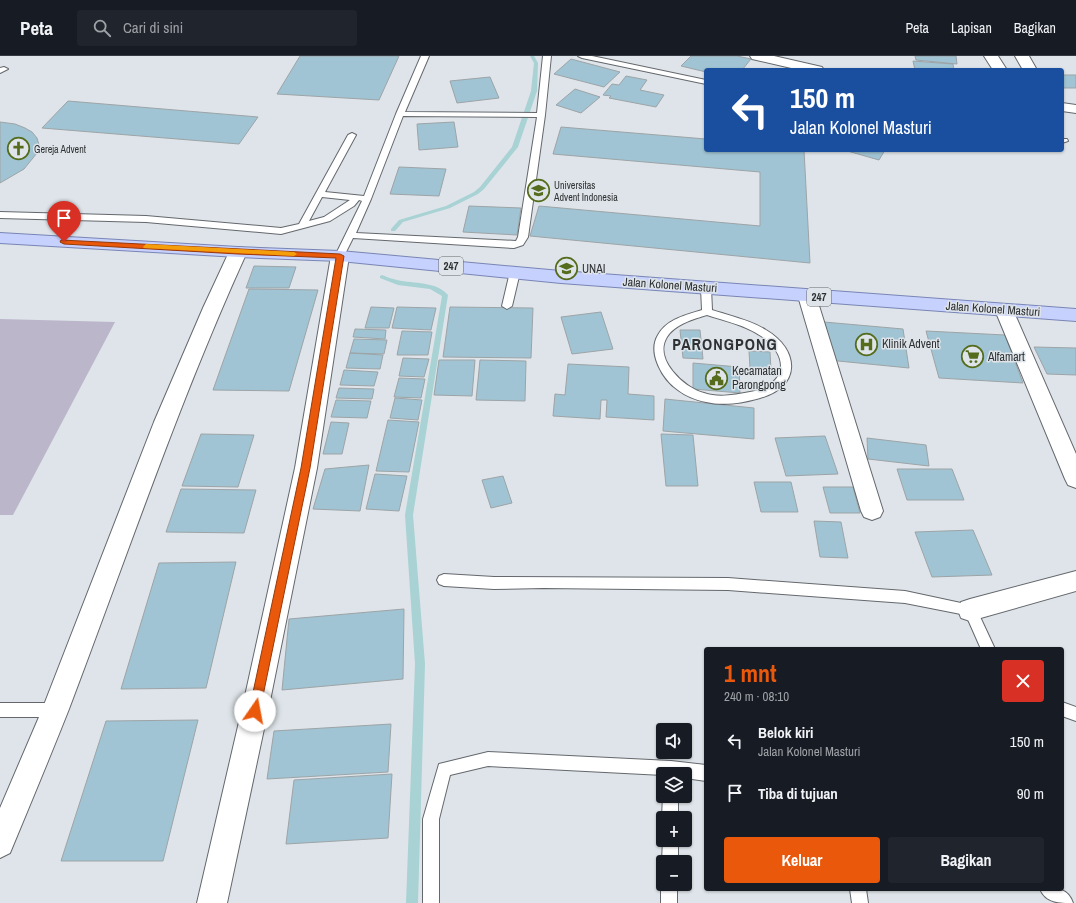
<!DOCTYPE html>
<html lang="id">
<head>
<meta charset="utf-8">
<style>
  :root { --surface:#171b24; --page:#20242c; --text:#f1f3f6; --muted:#9ea1a6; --line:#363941; --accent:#ea580c }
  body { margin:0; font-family:"Archivo Narrow",sans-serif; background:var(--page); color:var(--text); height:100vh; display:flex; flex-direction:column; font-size:15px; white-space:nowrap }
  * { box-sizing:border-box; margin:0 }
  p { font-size:13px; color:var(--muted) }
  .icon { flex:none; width:22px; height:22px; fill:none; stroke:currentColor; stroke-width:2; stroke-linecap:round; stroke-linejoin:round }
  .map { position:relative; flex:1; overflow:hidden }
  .details { position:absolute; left:704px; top:591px; width:360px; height:244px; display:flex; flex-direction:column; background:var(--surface); border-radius:4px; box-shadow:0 1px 3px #0004 }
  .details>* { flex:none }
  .guide { position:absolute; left:704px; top:12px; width:360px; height:84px; border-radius:4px; box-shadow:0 1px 3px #0004; background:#1a4fa0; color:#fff; overflow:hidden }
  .fabs { position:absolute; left:656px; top:667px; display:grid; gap:8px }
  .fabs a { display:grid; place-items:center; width:36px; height:36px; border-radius:4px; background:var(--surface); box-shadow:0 1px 3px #0004; font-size:20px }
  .pin { position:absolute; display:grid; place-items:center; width:34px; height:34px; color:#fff; margin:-41px -17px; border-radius:50% 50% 50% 0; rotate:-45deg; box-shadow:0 0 4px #0007 }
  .pin .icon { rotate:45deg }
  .me { position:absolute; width:44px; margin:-22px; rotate:12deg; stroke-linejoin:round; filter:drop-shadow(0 0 3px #0008) }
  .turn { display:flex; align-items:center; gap:14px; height:84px; padding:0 20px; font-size:18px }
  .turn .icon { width:52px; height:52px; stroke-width:2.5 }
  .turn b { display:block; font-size:28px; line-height:34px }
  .round { display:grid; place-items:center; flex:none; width:42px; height:42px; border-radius:4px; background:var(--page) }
  .head { display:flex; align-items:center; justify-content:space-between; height:68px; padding:0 20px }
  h1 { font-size:24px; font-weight:800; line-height:30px; color:var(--accent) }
  .cta { display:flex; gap:8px; margin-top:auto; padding:8px 20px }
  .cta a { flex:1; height:46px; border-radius:4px; background:var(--accent); color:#fff; font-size:16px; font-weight:800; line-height:46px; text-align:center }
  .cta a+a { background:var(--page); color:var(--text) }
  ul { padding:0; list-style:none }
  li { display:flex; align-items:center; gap:12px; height:52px; padding:0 20px }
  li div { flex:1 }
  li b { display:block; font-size:15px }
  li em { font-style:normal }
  header { display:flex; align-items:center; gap:24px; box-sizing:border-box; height:56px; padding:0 20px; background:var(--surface); border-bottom:1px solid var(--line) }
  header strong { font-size:19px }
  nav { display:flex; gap:22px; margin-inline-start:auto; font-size:14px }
  .search { width:280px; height:36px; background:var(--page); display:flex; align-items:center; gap:10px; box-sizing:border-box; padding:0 14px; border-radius:4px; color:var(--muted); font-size:15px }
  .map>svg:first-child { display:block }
  .green { fill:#bbb6c9 }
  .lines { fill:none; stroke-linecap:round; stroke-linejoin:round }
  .stream { fill:#a8d2d3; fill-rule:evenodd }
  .building { fill:#a0c4d3; stroke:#9da4a7 }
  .service-casing { stroke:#64686d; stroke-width:2 }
  .minor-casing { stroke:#64686d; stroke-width:2 }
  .secondary-casing { stroke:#64686d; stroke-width:2 }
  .primary-casing { stroke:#7985b5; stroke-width:2 }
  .service { fill:#fff; fill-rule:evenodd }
  .minor { fill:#fff; fill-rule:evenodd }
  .secondary { fill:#fff; fill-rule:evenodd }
  .primary { fill:#c7d1fd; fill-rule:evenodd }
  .route { fill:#ea580c; stroke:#983908 }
  .slow { fill:#f59e0b }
  .labels { text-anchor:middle; stroke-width:3; stroke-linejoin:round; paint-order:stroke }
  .far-poi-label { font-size:10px; fill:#2e3133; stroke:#dee4e9; text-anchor:start }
  .shield { fill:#dee4e9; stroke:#63676a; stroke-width:1 }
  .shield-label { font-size:11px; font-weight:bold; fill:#2e3133 }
  .poi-label { font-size:12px; fill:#2e3133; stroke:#dee4e9; text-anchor:start }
  .street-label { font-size:12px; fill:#2e3133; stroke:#dee4e9 }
  .district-label { font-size:16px; font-weight:bold; letter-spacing:1px; fill:#2e3133; stroke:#dee4e9 }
</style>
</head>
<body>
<header>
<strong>Peta</strong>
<div class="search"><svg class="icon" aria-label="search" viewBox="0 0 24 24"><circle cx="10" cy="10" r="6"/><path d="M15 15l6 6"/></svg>Cari di sini</div>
<nav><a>Peta</a><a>Lapisan</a><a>Bagikan</a></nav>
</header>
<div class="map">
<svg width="1076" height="847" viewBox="0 0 1076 847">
  <rect width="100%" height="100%" fill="#dee4e9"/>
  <!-- green -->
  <path class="green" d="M0 263 115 266 13 459H0Z"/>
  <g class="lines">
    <!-- stream -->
    <path class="stream" d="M530 0H534L538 7 537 35 518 91 484 133 478 138 450 152 403 166 395 175H391V173L399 164 446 150 474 136 480 131 512 91 531 35 534 7Z
      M382 219C387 221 392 223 397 224 414 228 436 225 448 239L413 459 425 608 418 847H406L415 608 405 459 442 240 430 233 398 229 380 222V220Z"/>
  </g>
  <!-- building -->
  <path class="building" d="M300 0H399L379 44 277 38Z
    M691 0H737L751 3 742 14H706V16L681 10Z
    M915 0H956L957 8 916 4Z
    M571 3 620 16 604 31 554 18Z
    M913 5 953 8 954 14H915Z
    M1062 19H1076V32H1064L1062 28Z
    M626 20 647 24 640 34 664 39 656 51 609 42 611 40 603 39 612 28 619 29Z
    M490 21 499 42 457 47 450 25Z
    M575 33 600 41 581 57 556 49Z
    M68 45 258 61 239 88 42 72Z
    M0 66 15 68 25 72 32 76 37 82 39 89 37 97 24 113 0 127Z
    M454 66 458 91 419 94 417 68Z
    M561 71 706 83V94H804L810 207 530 180 539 150 760 170V116L553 98Z
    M844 94H885L879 104Z
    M399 111 446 113 439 140 390 138Z
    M469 150 521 152 517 179 463 176Z
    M254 210 296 211 289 232H246Z
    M249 233 318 234 289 335 213 334Z
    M371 251 394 252 389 272H365Z
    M397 251 436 252 431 274 392 272Z
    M450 251 533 252 531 302 443 301Z
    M601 256 613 293 572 298 561 261Z
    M824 266 903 273 909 312 828 304Z
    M355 273 386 274 385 283 353 281Z
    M680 274H700L703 303 683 302Z
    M402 275 432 276 428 299H397Z
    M926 275 1005 279 1023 327 939 322Z
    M354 283 387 284 384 298 350 297Z
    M1034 291 1076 292V319L1047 318Z
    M749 295 770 296 771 314 750 312Z
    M350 297 383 299 380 313 346 312Z
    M403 302 429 303 424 321 399 320Z
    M439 304H475L472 340 434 339Z
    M480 304 526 305 525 345 476 344Z
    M693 307 739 311 740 337 693 333Z
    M568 308 629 311 628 338 654 340V364L606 361 607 344H601L600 363 553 360 555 338 565 339Z
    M344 314 378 316 374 330 340 329Z
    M399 322 425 323 421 342 394 341Z
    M339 332 374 333 372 343 336 342Z
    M395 342 422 344 418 364 390 362Z
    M665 343 754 352V383L663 375Z
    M336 344 371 345 367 362 331 361Z
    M388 364 419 366 409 416 376 415Z
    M331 366 349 367 342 398H323Z
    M201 378 254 379 238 431 182 430Z
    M661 378 693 379 698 430H666Z
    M825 380 838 418 786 420 775 382Z
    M867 382 926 389 929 410 868 403Z
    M369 409 360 455 313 453 325 413Z
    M897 413H952L964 444H907Z
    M375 418 407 420 399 455 366 453Z
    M503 420 512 447 491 452 482 424Z
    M754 426H791L798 456H761Z
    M823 431H853L860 457H830Z
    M181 433 256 434 244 477 166 476Z
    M814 465 841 466 848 502 820 501Z
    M973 474 992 519 932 521 915 476Z
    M236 506 206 632 121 633 159 507Z
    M404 553 403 623 282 634 289 563Z
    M198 664 163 805H61L106 665Z
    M391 668 388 716 267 723 274 675Z
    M392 718 388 782 286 788 294 724Z"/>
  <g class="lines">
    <defs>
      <path id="service" d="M421 0H429L405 56 537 57 543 0H551L545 59 528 181 523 189 514 192 353 182 343 202H337L335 200 362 145 359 144 354 150 330 165 281 178 146 166 0 162V156L146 160 281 172 299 168 348 79 352 77 356 79 325 136 364 140 396 58ZM403 60 537 61 518 181 516 185 356 177 371 143ZM322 141 350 144 324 161 309 165Z
        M578 0H592L706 24V28L582 2Z
        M4 11 8 13 0 17V12Z
        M1062 83H1067L1068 85 1062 87Z
        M515 213 520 216 512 250 507 253 502 250 510 216Z
        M706 229 711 232 712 254C730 260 750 264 766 274 800 294 801 331 760 342 743 347 723 350 706 346 696 344 686 340 678 334 663 324 647 297 658 279 667 263 686 259 702 254L701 232ZM707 259C725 265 745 269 761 280 791 301 787 329 750 336 735 339 718 342 704 337 684 332 653 303 667 281 675 268 694 263 707 259Z
        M444 518 494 521 728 522 905 535 975 550 995 593H981L966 559 905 547 728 534 543 532 494 533 444 530 439 528 437 524 439 520Z
        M1062 646 1076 651V665L1062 660Z
        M0 647H55L60 649 62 654 60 659 55 661H0Z
        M488 696 671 705 706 709V725L685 722V718L663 719 488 710 450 719 439 763V847H423V763L439 708Z
        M663 738V740H678V762H663V764L662 762Z
        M663 782V784H678V806H663V809L662 806Z
        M663 823V828H677V847H661V828Z
        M850 833H866L868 847H852Z
        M1040 833C1055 833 1067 830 1073 847 1059 847 1046 847 1040 833Z"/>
      <path id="minor" d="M750 0H774L822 11 824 14H800L752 3Z
        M984 0H998L1007 14H993Z
        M1015 0H1029L1037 14H1023Z
        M1062 47 1076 49V57L1062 55Z
        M238 191 244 192 247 196C179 345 127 500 69 653 50 701 30 749 10 797L0 802V752L42 654 154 366 203 252 229 196 232 192Z
        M807 234 813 236 816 240 883 455 880 461 872 464 864 461 861 455 798 240 801 236Z
        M1004 248 1011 250 1013 254 1076 398V432L1068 429 1065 423 995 254 997 250Z
        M1076 515V535L970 565 961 562 958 554 961 546 970 543Z"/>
      <path id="secondary" d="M340 195 346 196 349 200 317 412 271 640 227 847H197L245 640 295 412 331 200 334 196Z"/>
      <path id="primary" d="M0 177 238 191 340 195 561 215 1076 253V265L561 227 340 205 238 201 0 187Z"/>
    </defs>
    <!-- service casing -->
    <use href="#service" class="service-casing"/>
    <!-- minor casing -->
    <use href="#minor" class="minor-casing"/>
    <!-- secondary casing -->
    <use href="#secondary" class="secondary-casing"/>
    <!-- primary casing -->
    <use href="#primary" class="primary-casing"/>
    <!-- service -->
    <use href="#service" class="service"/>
    <!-- minor -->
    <use href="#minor" class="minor"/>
    <!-- secondary -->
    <use href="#secondary" class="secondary"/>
    <!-- primary -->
    <use href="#primary" class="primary"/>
  </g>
  <!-- route -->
  <path class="route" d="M61 184 340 198 344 200 310 412 259 659 255 660 251 659 249 655 301 412 336 202 238 198 64 188 60 186Z"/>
  <!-- slow -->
  <path class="slow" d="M146 188 294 196 297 198 294 200 144 192 143 191Z"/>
  <!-- icons -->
  <defs>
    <symbol id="church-ring" viewBox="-11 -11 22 22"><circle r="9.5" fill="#dee4e9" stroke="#556c1c" stroke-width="1.5"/><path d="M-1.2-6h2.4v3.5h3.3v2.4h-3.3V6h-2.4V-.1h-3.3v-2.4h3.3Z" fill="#556c1c"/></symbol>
    <symbol id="university-ring" viewBox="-11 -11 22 22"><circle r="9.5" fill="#dee4e9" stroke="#556c1c" stroke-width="1.5"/><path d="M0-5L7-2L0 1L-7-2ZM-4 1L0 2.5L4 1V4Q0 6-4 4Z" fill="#556c1c"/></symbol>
    <symbol id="school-ring" viewBox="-11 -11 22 22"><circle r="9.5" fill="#dee4e9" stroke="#556c1c" stroke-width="1.5"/><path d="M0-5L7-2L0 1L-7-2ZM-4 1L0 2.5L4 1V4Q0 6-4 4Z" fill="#556c1c"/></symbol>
    <symbol id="hospital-ring" viewBox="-11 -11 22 22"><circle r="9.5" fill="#dee4e9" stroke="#556c1c" stroke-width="1.5"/><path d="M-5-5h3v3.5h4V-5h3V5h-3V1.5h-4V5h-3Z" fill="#556c1c"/></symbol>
    <symbol id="supermarket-ring" viewBox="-11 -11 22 22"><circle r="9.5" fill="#dee4e9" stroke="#556c1c" stroke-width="1.5"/><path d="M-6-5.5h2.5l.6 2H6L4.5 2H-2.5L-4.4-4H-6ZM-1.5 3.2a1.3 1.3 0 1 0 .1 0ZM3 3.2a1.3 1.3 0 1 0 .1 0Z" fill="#556c1c"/></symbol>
    <symbol id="civic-ring" viewBox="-11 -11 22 22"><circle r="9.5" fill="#dee4e9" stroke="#556c1c" stroke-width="1.5"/><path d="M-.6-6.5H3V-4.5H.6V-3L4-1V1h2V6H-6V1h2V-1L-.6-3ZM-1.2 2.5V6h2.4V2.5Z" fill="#556c1c"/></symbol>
  </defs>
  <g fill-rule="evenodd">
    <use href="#church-ring" x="6" y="80" width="25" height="25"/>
    <use href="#university-ring" x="526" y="122" width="25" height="25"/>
    <use href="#school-ring" x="554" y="200" width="25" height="25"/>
    <use href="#hospital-ring" x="854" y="276" width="25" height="25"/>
    <use href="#supermarket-ring" x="960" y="288" width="25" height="25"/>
    <use href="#civic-ring" x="704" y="310" width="25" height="25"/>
  </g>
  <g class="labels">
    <!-- far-poi labels -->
    <g class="far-poi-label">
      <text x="34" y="97">Gereja Advent</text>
      <text x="554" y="133">Universitas<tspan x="554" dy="12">Advent Indonesia</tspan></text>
    </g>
    <!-- shield labels -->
    <g class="shield">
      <rect x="439" y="201" width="24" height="18" rx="3"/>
      <rect x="807" y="232" width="24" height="18" rx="3"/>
    </g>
    <g class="shield-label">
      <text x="451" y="214">247</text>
      <text x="819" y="245">247</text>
    </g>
    <!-- poi labels -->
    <g class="poi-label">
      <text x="582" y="217">UNAI</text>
      <text x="882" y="292">Klinik Advent</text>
      <text x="988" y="305">Alfamart</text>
      <text x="732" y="319">Kecamatan<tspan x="732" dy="14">Parongpong</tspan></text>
    </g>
    <!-- street labels -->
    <g class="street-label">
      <text transform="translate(670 229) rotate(4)" y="4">Jalan Kolonel Masturi</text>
      <text transform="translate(993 253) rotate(4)" y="4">Jalan Kolonel Masturi</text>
    </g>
    <!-- district labels -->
    <g class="district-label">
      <text x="725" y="294">PARONGPONG</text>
    </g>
  </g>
</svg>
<div class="fabs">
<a><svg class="icon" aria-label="sound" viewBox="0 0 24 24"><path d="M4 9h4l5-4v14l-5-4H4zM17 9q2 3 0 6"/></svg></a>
<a><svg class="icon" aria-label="layers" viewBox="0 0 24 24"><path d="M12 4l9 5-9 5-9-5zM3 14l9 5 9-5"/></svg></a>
<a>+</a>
<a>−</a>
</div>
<div class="pin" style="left:64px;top:186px;background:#d93025"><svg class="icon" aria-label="arrive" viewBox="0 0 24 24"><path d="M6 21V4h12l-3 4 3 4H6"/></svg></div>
<svg class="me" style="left:255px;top:655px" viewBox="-20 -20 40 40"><circle r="19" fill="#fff"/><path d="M0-13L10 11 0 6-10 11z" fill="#ea580c"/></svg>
<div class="guide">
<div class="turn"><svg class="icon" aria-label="left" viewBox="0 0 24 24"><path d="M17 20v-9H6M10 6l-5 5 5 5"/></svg><div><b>150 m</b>Jalan Kolonel Masturi</div></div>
</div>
<section class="details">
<div class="head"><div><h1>1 mnt</h1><p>240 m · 08:10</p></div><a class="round" style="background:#d93025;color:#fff"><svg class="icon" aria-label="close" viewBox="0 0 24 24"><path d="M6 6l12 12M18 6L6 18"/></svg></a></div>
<ul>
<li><svg class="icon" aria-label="left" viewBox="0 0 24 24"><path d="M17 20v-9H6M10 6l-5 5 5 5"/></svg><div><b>Belok kiri</b><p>Jalan Kolonel Masturi</p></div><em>150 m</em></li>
<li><svg class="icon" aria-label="arrive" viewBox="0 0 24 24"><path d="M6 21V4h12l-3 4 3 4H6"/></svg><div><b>Tiba di tujuan</b></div><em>90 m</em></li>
</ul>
<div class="cta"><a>Keluar</a><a>Bagikan</a></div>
</section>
</div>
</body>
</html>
